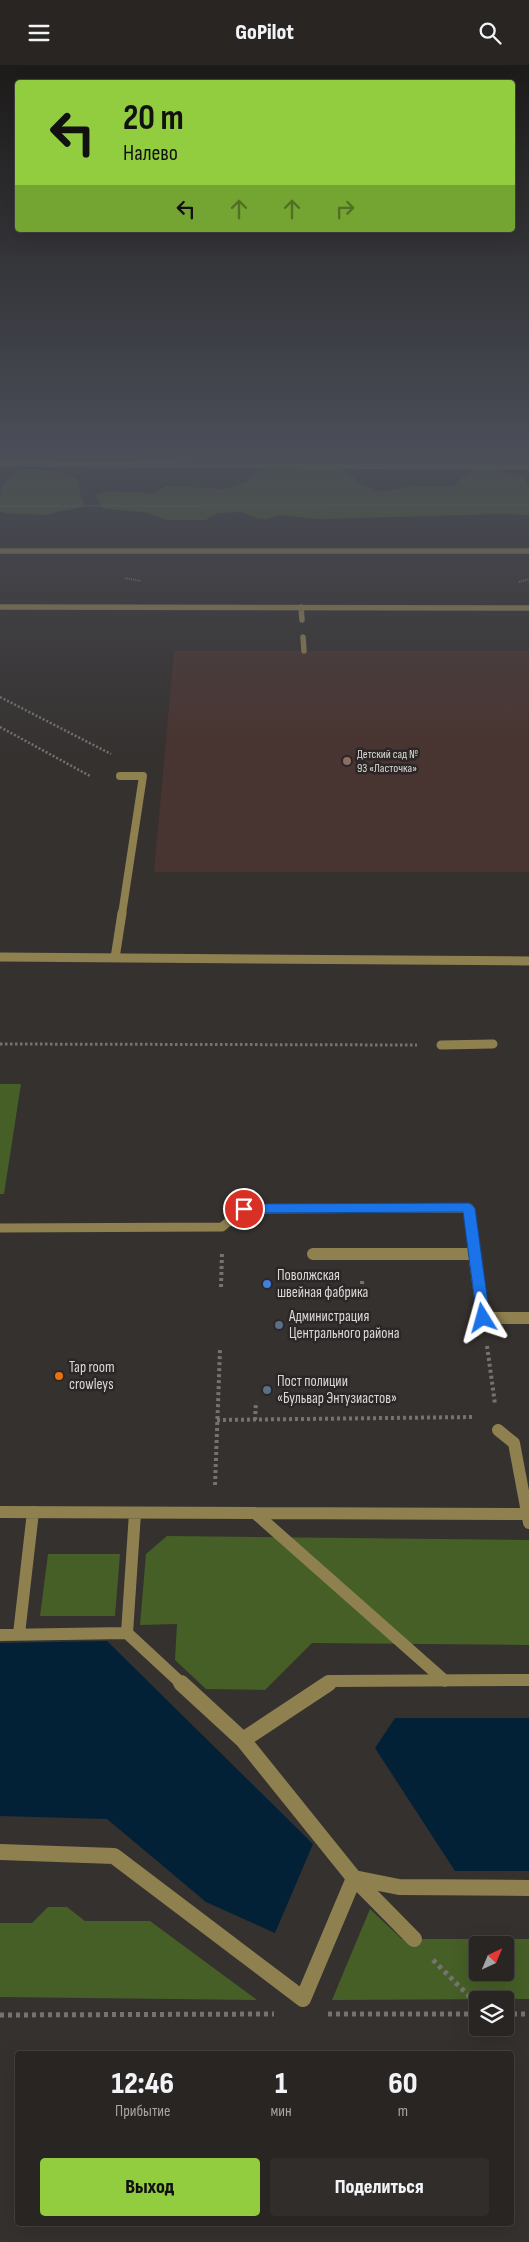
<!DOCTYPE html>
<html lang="ru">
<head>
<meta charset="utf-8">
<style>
  :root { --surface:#282523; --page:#302d2b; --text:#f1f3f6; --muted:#a5a5a6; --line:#444241; --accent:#92cd3f }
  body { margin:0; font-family:"Sofia Sans Condensed",sans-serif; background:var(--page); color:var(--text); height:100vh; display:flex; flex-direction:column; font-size:19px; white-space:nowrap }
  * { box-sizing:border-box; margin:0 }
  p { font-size:16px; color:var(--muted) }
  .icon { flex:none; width:28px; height:28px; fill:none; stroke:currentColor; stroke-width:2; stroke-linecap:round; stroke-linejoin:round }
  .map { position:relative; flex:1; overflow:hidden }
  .panel { position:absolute; left:15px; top:1986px; width:499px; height:175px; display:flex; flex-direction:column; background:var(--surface); border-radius:5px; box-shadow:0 5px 20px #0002,0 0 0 1px var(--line) }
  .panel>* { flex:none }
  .top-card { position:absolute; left:15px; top:15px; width:500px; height:152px; border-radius:5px; box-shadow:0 5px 20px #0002,0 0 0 1px var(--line); background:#92cd3f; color:#111; overflow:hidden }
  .needle { width:32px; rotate:44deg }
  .tools { position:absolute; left:469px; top:1871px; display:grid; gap:10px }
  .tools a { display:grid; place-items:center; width:45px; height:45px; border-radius:5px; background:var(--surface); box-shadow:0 5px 20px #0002,0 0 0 1px var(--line); font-size:25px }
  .pin { position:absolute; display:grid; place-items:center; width:42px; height:42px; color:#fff; margin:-21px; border:2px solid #fff; border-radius:50%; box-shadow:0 1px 5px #0007 }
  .me { position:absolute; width:55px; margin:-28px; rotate:352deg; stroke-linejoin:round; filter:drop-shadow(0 0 4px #0008) }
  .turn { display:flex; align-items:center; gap:18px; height:105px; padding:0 25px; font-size:22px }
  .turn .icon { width:65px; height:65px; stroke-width:2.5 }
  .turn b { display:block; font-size:35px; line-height:42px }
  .lanes { display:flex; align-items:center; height:48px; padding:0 25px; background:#0003; justify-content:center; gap:25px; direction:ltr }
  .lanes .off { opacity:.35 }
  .eta { display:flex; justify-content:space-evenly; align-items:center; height:85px; text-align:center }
  .eta b { font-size:30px; font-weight:800; line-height:35px }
  .button { display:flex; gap:10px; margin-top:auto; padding:10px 25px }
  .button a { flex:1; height:58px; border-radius:5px; background:var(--accent); color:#111; font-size:20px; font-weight:800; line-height:58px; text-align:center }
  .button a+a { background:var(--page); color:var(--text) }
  header { display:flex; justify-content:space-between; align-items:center; height:65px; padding:0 25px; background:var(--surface); font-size:22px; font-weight:800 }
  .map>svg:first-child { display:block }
  .education { fill:#483430 }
  .green { fill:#465f26; fill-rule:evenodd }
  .water { fill:#022137 }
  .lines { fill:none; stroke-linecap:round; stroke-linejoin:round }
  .path-far4 { stroke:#757270; stroke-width:2; stroke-dasharray:1 1; stroke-linecap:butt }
  .path-far3 { stroke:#757270; stroke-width:2.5; stroke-dasharray:2 2; stroke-linecap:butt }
  .path-far2 { stroke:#757270; stroke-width:3; stroke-dasharray:2.5 2.5; stroke-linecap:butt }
  .path-far1 { stroke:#757270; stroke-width:4; stroke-dasharray:3 3; stroke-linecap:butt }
  .path { stroke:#757270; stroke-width:5; stroke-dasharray:4 4; stroke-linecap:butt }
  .service-far3 { stroke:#8f8050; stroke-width:5.5 }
  .service-far2 { stroke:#8f8050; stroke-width:8 }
  .service-far1 { stroke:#8f8050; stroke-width:9 }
  .service { stroke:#8f8050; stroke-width:12 }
  .pedestrian-far1 { stroke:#8f8050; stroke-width:12 }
  .pedestrian { stroke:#8f8050; stroke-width:16 }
  .minor { stroke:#8f8050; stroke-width:5.5 }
  .route { fill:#1a73e8; stroke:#114b97 }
  .education-dot { fill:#8d6e63; stroke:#2b2726; stroke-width:2 }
  .shop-dot { fill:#3f7fe0; stroke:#2b2726; stroke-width:2 }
  .service-dot { fill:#5c6f8a; stroke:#2b2726; stroke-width:2 }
  .food-dot { fill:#e8710a; stroke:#2b2726; stroke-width:2 }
  .labels { text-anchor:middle; stroke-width:5; stroke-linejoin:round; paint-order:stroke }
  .far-poi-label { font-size:12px; fill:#dbd8d7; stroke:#2b2726; text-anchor:start }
  .poi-label { font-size:15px; fill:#dbd8d7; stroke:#2b2726; text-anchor:start }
</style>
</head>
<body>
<header><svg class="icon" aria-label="menu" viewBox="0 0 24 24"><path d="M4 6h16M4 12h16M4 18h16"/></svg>GoPilot<svg class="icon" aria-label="search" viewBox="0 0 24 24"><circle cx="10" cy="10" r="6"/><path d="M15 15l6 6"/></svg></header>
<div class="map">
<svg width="529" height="2177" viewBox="0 0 529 2177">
  <rect width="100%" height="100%" fill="#35312f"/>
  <!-- education -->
  <path class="education" d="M174 586H529V807H154Z"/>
  <!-- green -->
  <path class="green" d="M0 385H529V398L0 396Z
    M331 402 346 405 358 418 381 427 410 421 454 422C469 396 500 406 524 412L529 422V450L500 449 318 454 279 450 267 454 256 453 241 447 218 448 205 455H167L149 448 102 443 95 430 108 426 153 428 167 421 225 424 247 417 252 409 261 403Z
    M20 404C41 405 61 403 79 416L78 422 84 438 82 442 45 450 5 448 0 446C0 421 0 417 20 404Z
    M0 1019H21L4 1129H0Z
    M167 1471 529 1475V1580L312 1578 265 1625 206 1624 175 1595 177 1559 140 1560 146 1489Z
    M48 1489H120L115 1551H40Z
    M48 1842H67L85 1856H150L257 1935 0 1932V1858H32Z
    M370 1844 402 1874H529V1934L332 1935ZM478 1880H505V1908H478Z"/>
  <!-- water -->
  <path class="water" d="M107 1576 313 1779 275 1868 206 1837 107 1754 0 1751V1578Z
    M395 1653H529V1806H455L375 1683Z"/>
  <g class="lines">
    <!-- path-far4 -->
    <path class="path-far4" d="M0 441 529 440
      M125 513 141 516
      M519 517 529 514"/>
    <!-- path-far3 -->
    <path class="path-far3" d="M0 632 111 689
      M0 662 90 711"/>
    <!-- path-far2 -->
    <path class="path-far2" d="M0 979 417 980"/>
    <!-- path-far1 -->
    <path class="path-far1" d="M362 1216 363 1233
      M221 1222 222 1188
      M487 1281 495 1339
      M217 1355 474 1352
      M255 1355 256 1337
      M215 1420 220 1285"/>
    <!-- path -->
    <path class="path" d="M433 1895 478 1940
      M328 1949H478
      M505 1949H529
      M0 1950 274 1949"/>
    <!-- service-far3 -->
    <path class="service-far3" d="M0 486H529
      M0 542 529 543
      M301 542 302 555
      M303 572 304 586"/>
    <!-- service-far2 -->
    <path class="service-far2" d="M120 711H143L122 849"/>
    <!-- service-far1 -->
    <path class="service-far1" d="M0 892 529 896
      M115 893 122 848
      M441 980 493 979
      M0 1163 222 1162 244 1144 469 1143 474 1186"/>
    <!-- service -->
    <path class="service" d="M473 1184 474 1189
      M313 1189H474L483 1253H529"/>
    <!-- pedestrian-far1 -->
    <path class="pedestrian-far1" d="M498 1365 514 1378 529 1458
      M0 1447 529 1449
      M135 1448 127 1568 182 1619
      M255 1448 445 1616
      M19 1569 33 1447
      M0 1570 127 1568
      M327 1619 332 1616 529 1615"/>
    <!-- pedestrian -->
    <path class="pedestrian" d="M181 1618 243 1675
      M329 1618 243 1675 354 1813 414 1874
      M0 1787 114 1791 303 1934 354 1813
      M354 1813 399 1822 529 1823"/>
    <!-- minor -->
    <path class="minor" d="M0 399 529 402"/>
  </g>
  <!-- sky -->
  <linearGradient id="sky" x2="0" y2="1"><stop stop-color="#1d1b1a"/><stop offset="0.56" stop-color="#4b4e58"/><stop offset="1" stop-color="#4b4e58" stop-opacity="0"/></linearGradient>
  <rect width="529" height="690" fill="url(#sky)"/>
  <!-- route -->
  <path class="route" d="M469 1138 475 1143 490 1253 488 1257H479L477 1253 463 1147 244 1148 239 1144 244 1139Z"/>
  <!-- markers -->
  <circle class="education-dot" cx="347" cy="696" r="5"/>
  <circle class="shop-dot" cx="267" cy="1219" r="5"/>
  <g class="service-dot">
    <circle cx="279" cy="1260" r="5"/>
    <circle cx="267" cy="1325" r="5"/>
  </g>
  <circle class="food-dot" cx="59" cy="1311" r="5"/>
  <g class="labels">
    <!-- far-poi labels -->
    <g class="far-poi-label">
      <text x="357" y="693">Детский сад №<tspan x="357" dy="14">93 «Ласточка»</tspan></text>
    </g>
    <!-- poi labels -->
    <g class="poi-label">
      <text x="277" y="1215">Поволжская<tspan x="277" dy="17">швейная фабрика</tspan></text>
      <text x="289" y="1256">Администрация<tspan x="289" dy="17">Центрального района</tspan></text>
      <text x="69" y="1307">Tap room<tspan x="69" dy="17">сrowleys</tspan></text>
      <text x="277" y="1321">Пост полиции<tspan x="277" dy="17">«Бульвар Энтузиастов»</tspan></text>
    </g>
  </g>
</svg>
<div class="tools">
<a><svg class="needle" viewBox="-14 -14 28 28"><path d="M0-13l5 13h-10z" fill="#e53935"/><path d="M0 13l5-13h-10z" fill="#a5a5a6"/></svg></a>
<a><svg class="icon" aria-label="layers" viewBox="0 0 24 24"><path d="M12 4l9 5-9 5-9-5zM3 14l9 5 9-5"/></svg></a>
</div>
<div class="pin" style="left:244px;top:1144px;background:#d93025"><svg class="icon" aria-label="arrive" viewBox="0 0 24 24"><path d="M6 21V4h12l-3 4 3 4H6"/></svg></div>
<svg class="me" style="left:483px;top:1253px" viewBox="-20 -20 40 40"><path d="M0-17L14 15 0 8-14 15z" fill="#1a73e8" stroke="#fff" stroke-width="4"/></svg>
<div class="top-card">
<div class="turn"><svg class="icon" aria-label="left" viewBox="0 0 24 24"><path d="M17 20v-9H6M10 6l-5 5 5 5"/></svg><div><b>20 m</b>Налево</div></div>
<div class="lanes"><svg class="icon" aria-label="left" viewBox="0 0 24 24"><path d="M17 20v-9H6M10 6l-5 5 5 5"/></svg><svg class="icon off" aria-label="ahead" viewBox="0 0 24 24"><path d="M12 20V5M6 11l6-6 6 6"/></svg><svg class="icon off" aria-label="ahead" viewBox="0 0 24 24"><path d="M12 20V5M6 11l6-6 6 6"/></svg><svg class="icon off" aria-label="right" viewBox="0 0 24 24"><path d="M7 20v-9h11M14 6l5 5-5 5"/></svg></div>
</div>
<section class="panel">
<div class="eta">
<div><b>12:46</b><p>Прибытие</p></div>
<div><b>1</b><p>мин</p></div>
<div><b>60</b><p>m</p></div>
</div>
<div class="button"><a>Выход</a><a>Поделиться</a></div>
</section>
</div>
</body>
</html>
